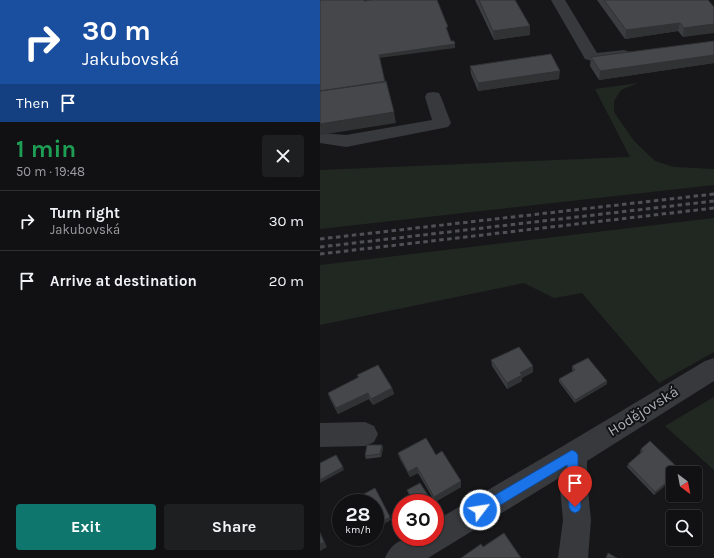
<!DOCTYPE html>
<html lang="en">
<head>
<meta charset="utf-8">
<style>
  :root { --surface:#111113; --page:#1e1f21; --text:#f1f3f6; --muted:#9c9da0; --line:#303133; --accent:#0f766e }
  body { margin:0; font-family:Karla,sans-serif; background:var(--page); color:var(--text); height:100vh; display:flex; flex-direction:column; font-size:15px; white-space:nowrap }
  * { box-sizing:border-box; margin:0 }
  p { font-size:13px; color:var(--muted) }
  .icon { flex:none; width:22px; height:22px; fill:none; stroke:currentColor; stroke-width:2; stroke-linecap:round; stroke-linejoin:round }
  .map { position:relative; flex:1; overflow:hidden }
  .side { display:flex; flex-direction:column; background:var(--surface); width:320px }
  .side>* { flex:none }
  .top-card { background:#1a4fa0; color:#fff; overflow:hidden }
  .needle { width:26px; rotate:148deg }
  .fabs { position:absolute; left:346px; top:466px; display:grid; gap:8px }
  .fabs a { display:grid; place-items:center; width:36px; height:36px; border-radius:4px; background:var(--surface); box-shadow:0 1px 3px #0004,0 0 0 1px var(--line); font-size:20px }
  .speed { position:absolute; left:12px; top:494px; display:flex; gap:8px; font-size:20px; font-weight:700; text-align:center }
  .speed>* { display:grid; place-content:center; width:52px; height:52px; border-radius:50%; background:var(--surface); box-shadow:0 1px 3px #0004,0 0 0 1px var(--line); line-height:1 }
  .speed small { font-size:10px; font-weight:400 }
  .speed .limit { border:6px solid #d22; background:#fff; color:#111 }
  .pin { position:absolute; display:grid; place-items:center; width:34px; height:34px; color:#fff; margin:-41px -17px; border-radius:50% 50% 50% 0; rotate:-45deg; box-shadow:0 0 4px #0007 }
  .pin .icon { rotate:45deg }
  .me { position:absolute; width:44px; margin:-22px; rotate:59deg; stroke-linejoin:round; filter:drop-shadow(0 0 3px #0008) }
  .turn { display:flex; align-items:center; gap:14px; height:84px; padding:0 16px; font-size:18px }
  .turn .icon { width:52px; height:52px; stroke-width:2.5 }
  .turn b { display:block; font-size:28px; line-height:34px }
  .then { display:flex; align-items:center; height:38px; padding:0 16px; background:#0003; gap:8px; font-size:15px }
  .round { display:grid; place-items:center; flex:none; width:42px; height:42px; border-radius:4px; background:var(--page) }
  .overview { display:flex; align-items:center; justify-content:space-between; height:68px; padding:0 16px }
  h1 { font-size:24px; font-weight:700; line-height:30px; color:#1e9e55 }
  .primary-button { display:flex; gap:8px; margin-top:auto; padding:8px 16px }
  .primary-button a { flex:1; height:46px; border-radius:4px; background:var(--accent); color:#fff; font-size:16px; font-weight:700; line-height:46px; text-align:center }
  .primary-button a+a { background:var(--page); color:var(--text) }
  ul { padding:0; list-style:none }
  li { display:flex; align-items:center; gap:12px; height:60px; padding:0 16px; border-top:1px solid var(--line) }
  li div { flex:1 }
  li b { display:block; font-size:15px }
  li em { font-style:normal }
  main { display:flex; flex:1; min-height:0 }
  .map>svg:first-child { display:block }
  .green { fill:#212822 }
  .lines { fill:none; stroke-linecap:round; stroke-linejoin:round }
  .minor { fill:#38393d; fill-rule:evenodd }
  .rail { stroke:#4f5156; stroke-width:3; stroke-dasharray:4.5 3.5; stroke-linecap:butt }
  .wall { fill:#3c3d40 }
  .shaded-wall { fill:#313234 }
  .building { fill:#46474b; stroke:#313234 }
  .route { fill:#1a73e8; stroke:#114b97 }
  .labels { text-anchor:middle; stroke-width:4; stroke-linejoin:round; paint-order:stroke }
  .street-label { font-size:15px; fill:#aaaeb7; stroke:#121214 }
</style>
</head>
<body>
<main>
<section class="side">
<div class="top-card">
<div class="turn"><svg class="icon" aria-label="right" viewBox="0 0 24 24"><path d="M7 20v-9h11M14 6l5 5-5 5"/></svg><div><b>30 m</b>Jakubovská</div></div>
<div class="then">Then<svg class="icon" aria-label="arrive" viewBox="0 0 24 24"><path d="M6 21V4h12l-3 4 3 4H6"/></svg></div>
</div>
<div class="overview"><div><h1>1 min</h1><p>50 m · 19:48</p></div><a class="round"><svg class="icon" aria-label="close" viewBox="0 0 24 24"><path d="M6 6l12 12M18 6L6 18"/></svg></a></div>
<ul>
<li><svg class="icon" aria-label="right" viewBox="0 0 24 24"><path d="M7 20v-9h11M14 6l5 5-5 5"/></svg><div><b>Turn right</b><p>Jakubovská</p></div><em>30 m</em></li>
<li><svg class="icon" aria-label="arrive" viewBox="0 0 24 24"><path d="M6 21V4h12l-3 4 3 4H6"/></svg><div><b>Arrive at destination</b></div><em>20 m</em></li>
</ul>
<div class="primary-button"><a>Exit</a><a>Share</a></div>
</section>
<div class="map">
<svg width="394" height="558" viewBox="0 0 394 558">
  <rect width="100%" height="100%" fill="#171719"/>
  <!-- green -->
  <path class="green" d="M318 83 301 90 294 101V112L314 141 335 161 354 167 394 169V185L0 229V170L310 157 275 89Z
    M394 218V352L339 383 262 293 234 298 204 283 0 325V265Z
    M394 397V470L345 426Z"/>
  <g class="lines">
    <!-- minor -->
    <path class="minor" d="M231 0H245L277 53 304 50 310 52 312 55 310 58 279 63 265 59Z
      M113 92 119 93 121 97 131 123 128 127 26 147 0 143V133L26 135 112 120 105 97 107 93Z
      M394 358V381L267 461V481L271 520 268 558H238L243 520 239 478 108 558H65C75 535 93 537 115 537V521L243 446 385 361Z
      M45 422 54 426 58 434 54 442 45 446 0 447V423Z"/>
    <!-- rail -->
    <path class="rail" d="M0 239 394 194
      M0 247 394 201
      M0 254 394 208"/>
  </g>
  <!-- wall -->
  <path class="wall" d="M155 0H195L210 26V35L174 40Z
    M277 0H388L363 37 358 31 305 39Z
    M394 41V63L279 80 270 66 271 57Z
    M150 66 239 79 158 91 151 74Z
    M171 360 213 372 202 378V381L187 389 172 366Z
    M252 366 287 381V384L255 403 239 382V379L253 372 252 369Z
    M37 375 72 388 74 394 53 405 49 399 18 414 10 399 8 393 38 378Z
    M62 445 63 448 61 457 46 459 45 456Z
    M321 449 360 470 359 473H353V479L334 495 307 467 308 464 321 453 320 452Z
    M78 453 116 455 141 481V487L115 502 98 473 90 477 80 459Z
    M87 490 112 503H94L88 493Z"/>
  <!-- shaded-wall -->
  <path class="shaded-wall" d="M360 23 358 31 305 39 306 30Z
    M394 24V33L363 37 364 28Z
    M210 26V35L174 40 173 31Z
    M135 44V48L59 58V55Z
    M394 55V63L279 80 280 71Z
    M240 71 239 79 158 91V83Z
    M74 112 76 123 0 135V124Z
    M213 366V372L202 378V381L187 389V383L200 373Z
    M287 381V384L255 403V400Z
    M72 388 74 394 53 405 51 399Z
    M48 393 49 399 18 414 16 408Z
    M62 445 63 448 61 457 60 454Z
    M23 467 24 470 0 483V480Z
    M97 467 98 473 90 477 88 472Z
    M353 477V479L334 495 335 492Z
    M141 481V487L115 502 114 497Z
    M111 500 112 503H106Z
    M70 517 71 520 55 529V526Z
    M0 532 7 547 0 551Z"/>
  <!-- building -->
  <path class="building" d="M0 0H44V1L52 0H117L128 27H126L131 41H134L135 44 59 55 65 82 0 91Z
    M159 0H195L210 26 173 31Z
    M284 0H388L394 7V24L364 28 360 23 306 30Z
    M394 41V55L280 71 271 57Z
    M231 54 240 71 158 83 150 66Z
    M66 81 74 112 0 124V91Z
    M199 347 213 366 200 373 202 375 187 383 171 360Z
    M268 358 287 381 255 400 239 379 255 370 252 366Z
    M58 365 72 388 51 399 48 393 16 408 8 393 39 377 37 375Z
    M106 438 116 455 122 451 141 481 114 497 97 467 88 472 78 453Z
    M330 441 360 470 357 473H353V477L335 492 308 464 323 451 321 449Z
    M47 445H62L60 454 45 456Z
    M16 455 23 467 0 480V463Z
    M100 483 111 500 106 503H95L87 490Z
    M55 488 70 517 55 526V503H27Z
    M0 533 4 542 0 544Z
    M184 533 201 558H141L161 544 163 547Z
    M288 553 297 558H286Z"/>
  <!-- route -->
  <path class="route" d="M252 450 256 452 258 455V481L261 507 259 511 255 513 251 511 249 507 247 465 164 515 160 516 156 515 154 510 156 506Z"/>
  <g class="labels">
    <!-- street labels -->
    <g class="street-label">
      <text transform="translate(323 411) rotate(-32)" y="5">Hodějovská</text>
    </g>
  </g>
</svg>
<div class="fabs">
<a><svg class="needle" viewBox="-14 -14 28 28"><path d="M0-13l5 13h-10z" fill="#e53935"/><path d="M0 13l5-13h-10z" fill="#9c9da0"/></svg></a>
<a><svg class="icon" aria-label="search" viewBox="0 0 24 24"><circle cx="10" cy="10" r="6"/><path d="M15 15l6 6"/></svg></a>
</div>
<div class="speed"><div>28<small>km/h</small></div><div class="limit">30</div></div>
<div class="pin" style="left:255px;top:507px;background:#d93025"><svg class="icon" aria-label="arrive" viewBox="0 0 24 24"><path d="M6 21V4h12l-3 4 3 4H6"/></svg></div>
<svg class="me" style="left:160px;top:510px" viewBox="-20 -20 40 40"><circle r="17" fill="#1a73e8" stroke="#fff" stroke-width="3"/><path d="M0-11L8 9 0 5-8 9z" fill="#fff"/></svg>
</div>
</main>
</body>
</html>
